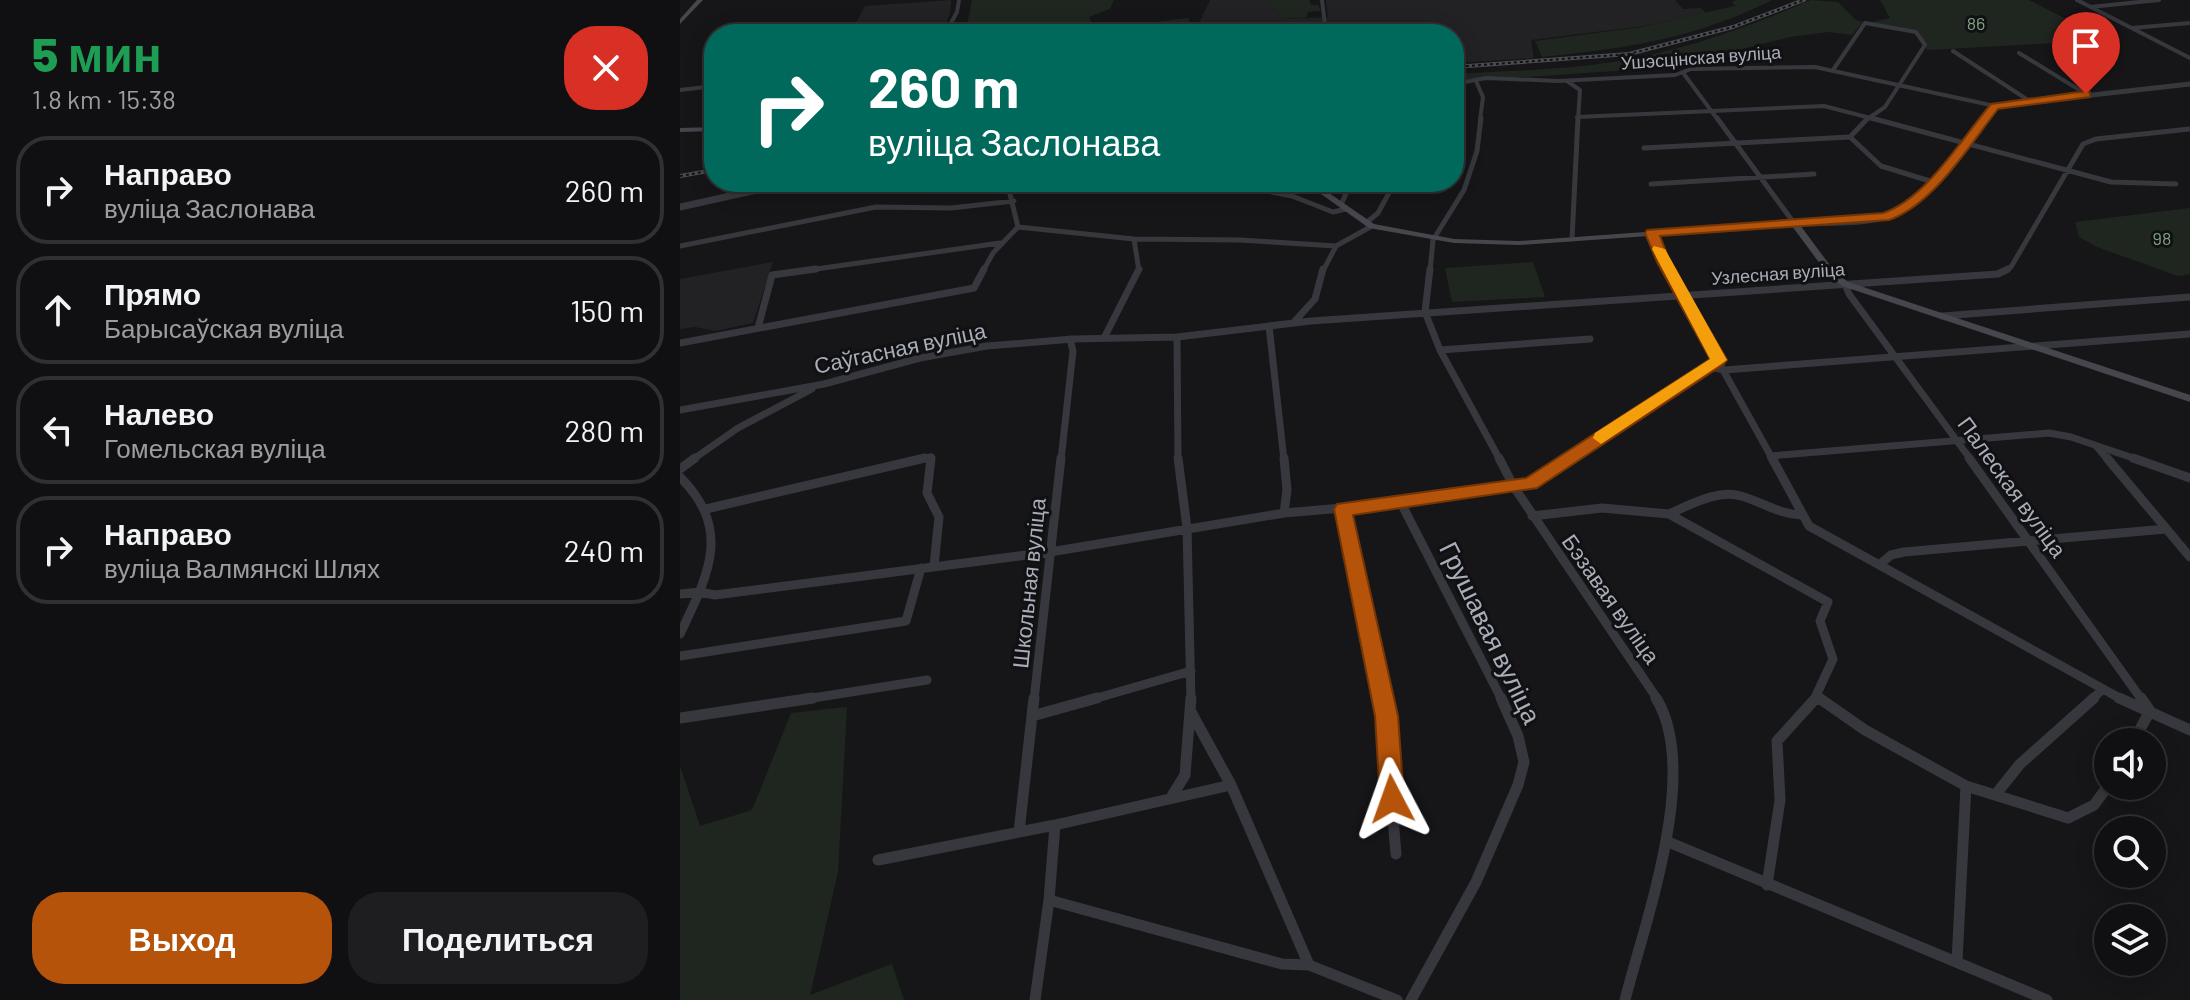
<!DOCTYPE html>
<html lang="ru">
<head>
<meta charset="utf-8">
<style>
  :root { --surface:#101012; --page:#1e1e20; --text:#f1f3f6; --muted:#9c9d9f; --line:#303032; --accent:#b45309 }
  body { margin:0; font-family:Barlow,sans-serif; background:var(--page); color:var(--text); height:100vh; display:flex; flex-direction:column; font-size:30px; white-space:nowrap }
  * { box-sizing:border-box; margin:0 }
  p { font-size:26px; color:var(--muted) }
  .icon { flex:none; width:44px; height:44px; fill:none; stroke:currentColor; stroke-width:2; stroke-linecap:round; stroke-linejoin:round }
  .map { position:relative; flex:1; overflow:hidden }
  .side { display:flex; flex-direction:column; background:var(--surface); width:680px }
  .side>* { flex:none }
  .top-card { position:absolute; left:24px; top:24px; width:760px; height:168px; border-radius:32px; box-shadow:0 4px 20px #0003,0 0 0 2px var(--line); background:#00695c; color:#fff; overflow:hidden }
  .fabs { position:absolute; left:1414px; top:728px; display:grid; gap:16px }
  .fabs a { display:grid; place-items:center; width:72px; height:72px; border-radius:50%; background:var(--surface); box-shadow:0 4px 20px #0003,0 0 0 2px var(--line); font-size:40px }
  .pin { position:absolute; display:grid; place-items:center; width:68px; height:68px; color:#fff; margin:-82px -34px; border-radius:50% 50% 50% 0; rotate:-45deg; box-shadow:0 0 8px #0007 }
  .pin .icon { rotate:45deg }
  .me { position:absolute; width:88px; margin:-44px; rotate:356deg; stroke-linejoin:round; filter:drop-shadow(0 0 6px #0008) }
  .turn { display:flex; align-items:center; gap:28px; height:168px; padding:0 32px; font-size:36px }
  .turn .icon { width:104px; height:104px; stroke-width:2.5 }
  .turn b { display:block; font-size:56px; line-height:68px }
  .round { display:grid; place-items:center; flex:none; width:84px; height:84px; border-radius:32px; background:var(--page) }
  .headline { display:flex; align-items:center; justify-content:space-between; height:136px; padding:0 32px }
  h1 { font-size:48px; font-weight:800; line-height:60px; color:#1e9e55 }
  .primary-button { display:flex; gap:16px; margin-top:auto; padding:16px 32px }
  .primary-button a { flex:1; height:92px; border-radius:32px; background:var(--accent); color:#fff; font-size:32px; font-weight:800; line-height:92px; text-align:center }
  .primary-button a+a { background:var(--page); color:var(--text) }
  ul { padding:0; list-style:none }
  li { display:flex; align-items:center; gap:24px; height:108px; margin:0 16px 12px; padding:0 16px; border:4px solid var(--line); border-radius:32px }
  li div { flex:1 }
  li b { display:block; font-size:30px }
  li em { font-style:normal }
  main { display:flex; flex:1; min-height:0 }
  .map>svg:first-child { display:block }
  .built { fill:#222225 }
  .green { fill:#1e261f }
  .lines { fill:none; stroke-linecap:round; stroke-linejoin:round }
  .minor-far4 { stroke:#37383d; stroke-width:4 }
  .minor-far3 { stroke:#37383d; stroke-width:5 }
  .minor-far2 { stroke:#37383d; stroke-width:7 }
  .minor-far1 { stroke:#37383d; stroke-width:9 }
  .minor { stroke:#37383d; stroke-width:11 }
  .tertiary-far1 { stroke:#37383d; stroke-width:5 }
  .tertiary { stroke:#37383d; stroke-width:7 }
  .secondary { fill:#45474d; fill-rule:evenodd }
  .rail-casing { stroke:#4a4c52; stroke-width:4 }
  .rail { stroke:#111113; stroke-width:2; stroke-dasharray:3; stroke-linecap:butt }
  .route { fill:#b45309; stroke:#753606; stroke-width:2 }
  .slow { fill:#f59e0b }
  .labels { text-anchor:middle; stroke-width:6; stroke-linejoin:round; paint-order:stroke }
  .far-park-label { font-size:18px; fill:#7fa381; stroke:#111113 }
  .far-street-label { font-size:18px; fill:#a8adb8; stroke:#111113 }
  .street-label { font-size:22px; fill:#a8adb8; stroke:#111113 }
  .near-street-label { font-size:26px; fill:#a8adb8; stroke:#111113 }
</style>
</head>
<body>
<main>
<section class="side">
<div class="headline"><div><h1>5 мин</h1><p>1.8 km · 15:38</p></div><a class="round" style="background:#d93025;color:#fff"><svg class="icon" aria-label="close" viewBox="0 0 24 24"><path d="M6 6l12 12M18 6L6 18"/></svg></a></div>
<ul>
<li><svg class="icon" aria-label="right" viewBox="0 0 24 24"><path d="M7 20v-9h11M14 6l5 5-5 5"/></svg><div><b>Направо</b><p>вуліца Заслонава</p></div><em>260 m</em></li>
<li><svg class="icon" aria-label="ahead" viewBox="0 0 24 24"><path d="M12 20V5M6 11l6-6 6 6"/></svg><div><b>Прямо</b><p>Барысаўская вуліца</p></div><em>150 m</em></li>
<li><svg class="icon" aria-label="left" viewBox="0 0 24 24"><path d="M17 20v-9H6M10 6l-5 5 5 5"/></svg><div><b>Налево</b><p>Гомельская вуліца</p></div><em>280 m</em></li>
<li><svg class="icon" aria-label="right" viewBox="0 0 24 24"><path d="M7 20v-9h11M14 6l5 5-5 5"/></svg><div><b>Направо</b><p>вуліца Валмянскі Шлях</p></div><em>240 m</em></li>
</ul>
<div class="primary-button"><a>Выход</a><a>Поделиться</a></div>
</section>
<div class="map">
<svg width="1510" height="1000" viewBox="0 0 1510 1000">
  <rect width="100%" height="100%" fill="#161618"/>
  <!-- built -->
  <path class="built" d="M271 0 270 14 261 34H153L177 21 185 6Z
    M530 0H589L592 8 605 19 648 17 646 0H995L1003 9 1021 8 1026 13 964 26 851 40 854 58 774 63V34H549V29L515 31Z
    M93 262 73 323 35 331 15 327 0 329V279Z"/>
  <!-- green -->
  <path class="green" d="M292 0H434L430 9 409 17 415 29 509 18V27L504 34H307L308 27 286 30Z
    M589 0H629L631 5H638L641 11 628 12 627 17 605 19 592 8Z
    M1056 0H1092C1014 39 948 48 862 57L855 41 961 27 1055 6 1052 2Z
    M1131 0 1158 2 1176 20 1183 22 1172 35 1149 32 1110 37 1046 53 935 71 774 82V74C827 71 880 70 933 62 1000 52 1069 27 1131 0Z
    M1200 0H1349L1419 36 1413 41 1247 50 1239 32 1189 23 1210 18Z
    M1510 208V274L1498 276 1417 247 1399 237 1395 222Z
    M853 262 865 297 772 302 765 268Z
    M167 707 158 872 130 995 212 964 224 1000H0V766L20 826 72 810 111 713Z"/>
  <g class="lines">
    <!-- minor-far4 -->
    <path class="minor-far4" d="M642 0 646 34
      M1397 0 1510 58
      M1410 7 1479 0
      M1452 28 1510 23
      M265 34 277 12 279 0
      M1273 51 1348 100
      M1339 53 1406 94
      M1153 70 1185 23 1236 32 1245 45 1205 107 1186 120
      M1004 74 1038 120
      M796 81 803 97 800 120
      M887 81 900 90 898 120
      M774 84 806 78 878 81 995 75 1011 69 1135 67 1315 106
      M0 90 34 86
      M897 117 1144 106 1198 120"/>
    <!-- minor-far3 -->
    <path class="minor-far3" d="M1037 118 1114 223
      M1188 118 1170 137 1201 166 1253 182
      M1191 118 1431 182 1496 184
      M964 148 1170 137
      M542 182 612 196 653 212 666 209
      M971 184 1134 174
      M661 205 671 182
      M686 223 698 213 715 182
      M338 227 454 239 560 240 656 246 692 226
      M972 233 988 271
      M454 239 459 271
      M892 239 898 118
      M0 246 196 207 271 208 334 201
      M122 271 320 243
      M303 271 313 253 338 227 327 182
      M643 271 656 246
      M750 271 753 240 784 190 797 151 801 118
      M1324 271 1331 267 1403 144 1416 139 1510 129"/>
    <!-- minor-far2 -->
    <path class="minor-far2" d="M750 269 745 312 760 350 820 460
      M987 269 1093 460
      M1165 284 1169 294 1291 460
      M1262 316 1510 297
      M614 322 635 299 643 269
      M589 326 604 460
      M78 328 92 275 136 269
      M497 337 498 460
      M424 338 459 269
      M0 343 294 288 304 269
      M760 350 910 339
      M0 410 144 384 240 358 307 346 393 339 497 337 631 321 1318 274 1328 269
      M1417 447 1428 460
      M1090 456 1369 433 1391 437 1459 460
      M12 460 58 428 132 389
      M236 460 251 457V460
      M381 460 393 351 390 339
      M887 460 1030 367 1044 370 1510 334"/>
    <!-- minor-far1 -->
    <path class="minor-far1" d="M251 458 247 493 259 517 254 566
      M498 458 507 528 511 700
      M604 458 607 490 604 513
      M819 458 834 487 978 700
      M1092 458 1129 526 1443 700
      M1289 458 1462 700
      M1427 458 1510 557
      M1453 458 1510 478
      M0 469 15 458
      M0 477C53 530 28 575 0 634
      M721 503 822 700
      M26 509 245 458
      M663 509 704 700
      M989 514C1010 505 1037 489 1061 496 1082 502 1098 514 1121 515
      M852 516 922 508 989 514 1148 602 1140 621 1153 659 1134 700
      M1199 565 1211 555 1224 552 1486 529
      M0 594 20 592 35 595 370 552 604 513 721 503 851 484 890 458
      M0 656 226 621 241 568
      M1137 696 1142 700
      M120 700 247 680
      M354 700 381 458
      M410 700 511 671
      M1411 700 1422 690"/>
    <!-- minor -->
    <path class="minor" d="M703 698 716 854
      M1139 698 1185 730 1286 786 1388 818 1414 805 1428 786
      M1439 698 1510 730
      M511 712 551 785 629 965
      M352 716 417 698
      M0 718 133 698
      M1453 742 1470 711 1461 698
      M1316 794 1340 764 1414 698
      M492 796 505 775 511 698
      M339 832 354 698
      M986 841 1367 1000
      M198 860 375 825 551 785
      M1087 885 1100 800 1097 741 1136 698
      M369 900 602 964 629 965 717 1000
      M1277 961 1286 786
      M355 1000 369 900 375 825
      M731 1000 796 882 838 785 844 762 838 736 821 698
      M945 1000C965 921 1021 771 976 698"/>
    <!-- tertiary-far1 -->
    <path class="tertiary-far1" d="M1303 120 1315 106 1510 84"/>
    <!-- tertiary -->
    <path class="tertiary" d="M0 207 113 182
      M1114 223C1144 222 1197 225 1223 210 1254 192 1282 146 1305 118"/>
    <!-- secondary -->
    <path class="secondary" d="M17 0H23L0 24V19Z
      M34 127V131L0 132V128Z
      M624 182H633L694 224 774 239 839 241 1117 221 1155 272 1168 282 1510 395V402L1162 286 1149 276 1112 226 839 245 774 243 689 228Z"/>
    <defs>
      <path id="rail" d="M774 67 949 54 1053 27 1124 0
        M0 176 34 170"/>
    </defs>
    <!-- rail casing -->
    <use href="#rail" class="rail-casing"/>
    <!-- rail -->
    <use href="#rail" class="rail"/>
  </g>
  <!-- route -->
  <path class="route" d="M1406 91 1410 92V97L1318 109C1289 146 1254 204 1209 220L980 236 990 262 1047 360 1044 364 857 488 673 515 718 716 724 799 721 807 712 811 704 807 700 799 695 716 654 509 657 504 846 478 1030 359 977 262 965 233 967 230 1203 213C1246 199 1282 138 1311 104Z"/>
  <!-- slow -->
  <path class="slow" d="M974 246 985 249 1047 360 921 444 913 438 915 433 1030 359 972 249Z"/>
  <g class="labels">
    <!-- far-park labels -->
    <g class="far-park-label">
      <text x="1296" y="30">86</text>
      <text x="1482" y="245">98</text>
    </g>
    <!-- far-street labels -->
    <g class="far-street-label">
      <text transform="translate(1021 58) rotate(-4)" y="6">Ушэсцінская вуліца</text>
      <text transform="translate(1098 274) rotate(-4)" y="6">Узлесная вуліца</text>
    </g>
    <!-- street labels -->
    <g class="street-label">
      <text transform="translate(220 348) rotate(-12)" y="8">Саўгасная вуліца</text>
      <text transform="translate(1332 487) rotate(54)" y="8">Палеская вуліца</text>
      <text transform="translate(349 583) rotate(-84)" y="8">Школьная вуліца</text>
      <text transform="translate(931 599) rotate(55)" y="8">Бэзавая вуліца</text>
    </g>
    <!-- near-street labels -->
    <g class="near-street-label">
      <text transform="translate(810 633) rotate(64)" y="9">Грушавая вуліца</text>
    </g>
  </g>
</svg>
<div class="fabs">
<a><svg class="icon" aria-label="sound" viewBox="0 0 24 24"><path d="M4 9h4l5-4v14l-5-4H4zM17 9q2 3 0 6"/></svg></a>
<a><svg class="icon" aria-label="search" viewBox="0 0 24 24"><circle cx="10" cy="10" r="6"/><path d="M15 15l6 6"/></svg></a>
<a><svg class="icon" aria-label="layers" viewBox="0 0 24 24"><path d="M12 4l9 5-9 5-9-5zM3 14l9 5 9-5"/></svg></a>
</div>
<div class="pin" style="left:1406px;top:94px;background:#d93025"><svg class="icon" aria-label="arrive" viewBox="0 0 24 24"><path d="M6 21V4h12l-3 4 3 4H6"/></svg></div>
<svg class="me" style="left:712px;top:799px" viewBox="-20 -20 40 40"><path d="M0-17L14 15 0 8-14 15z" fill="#b45309" stroke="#fff" stroke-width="4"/></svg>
<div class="top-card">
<div class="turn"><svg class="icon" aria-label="right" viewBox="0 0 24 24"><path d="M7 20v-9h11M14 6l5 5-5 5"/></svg><div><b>260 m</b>вуліца Заслонава</div></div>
</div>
</div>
</main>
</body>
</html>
